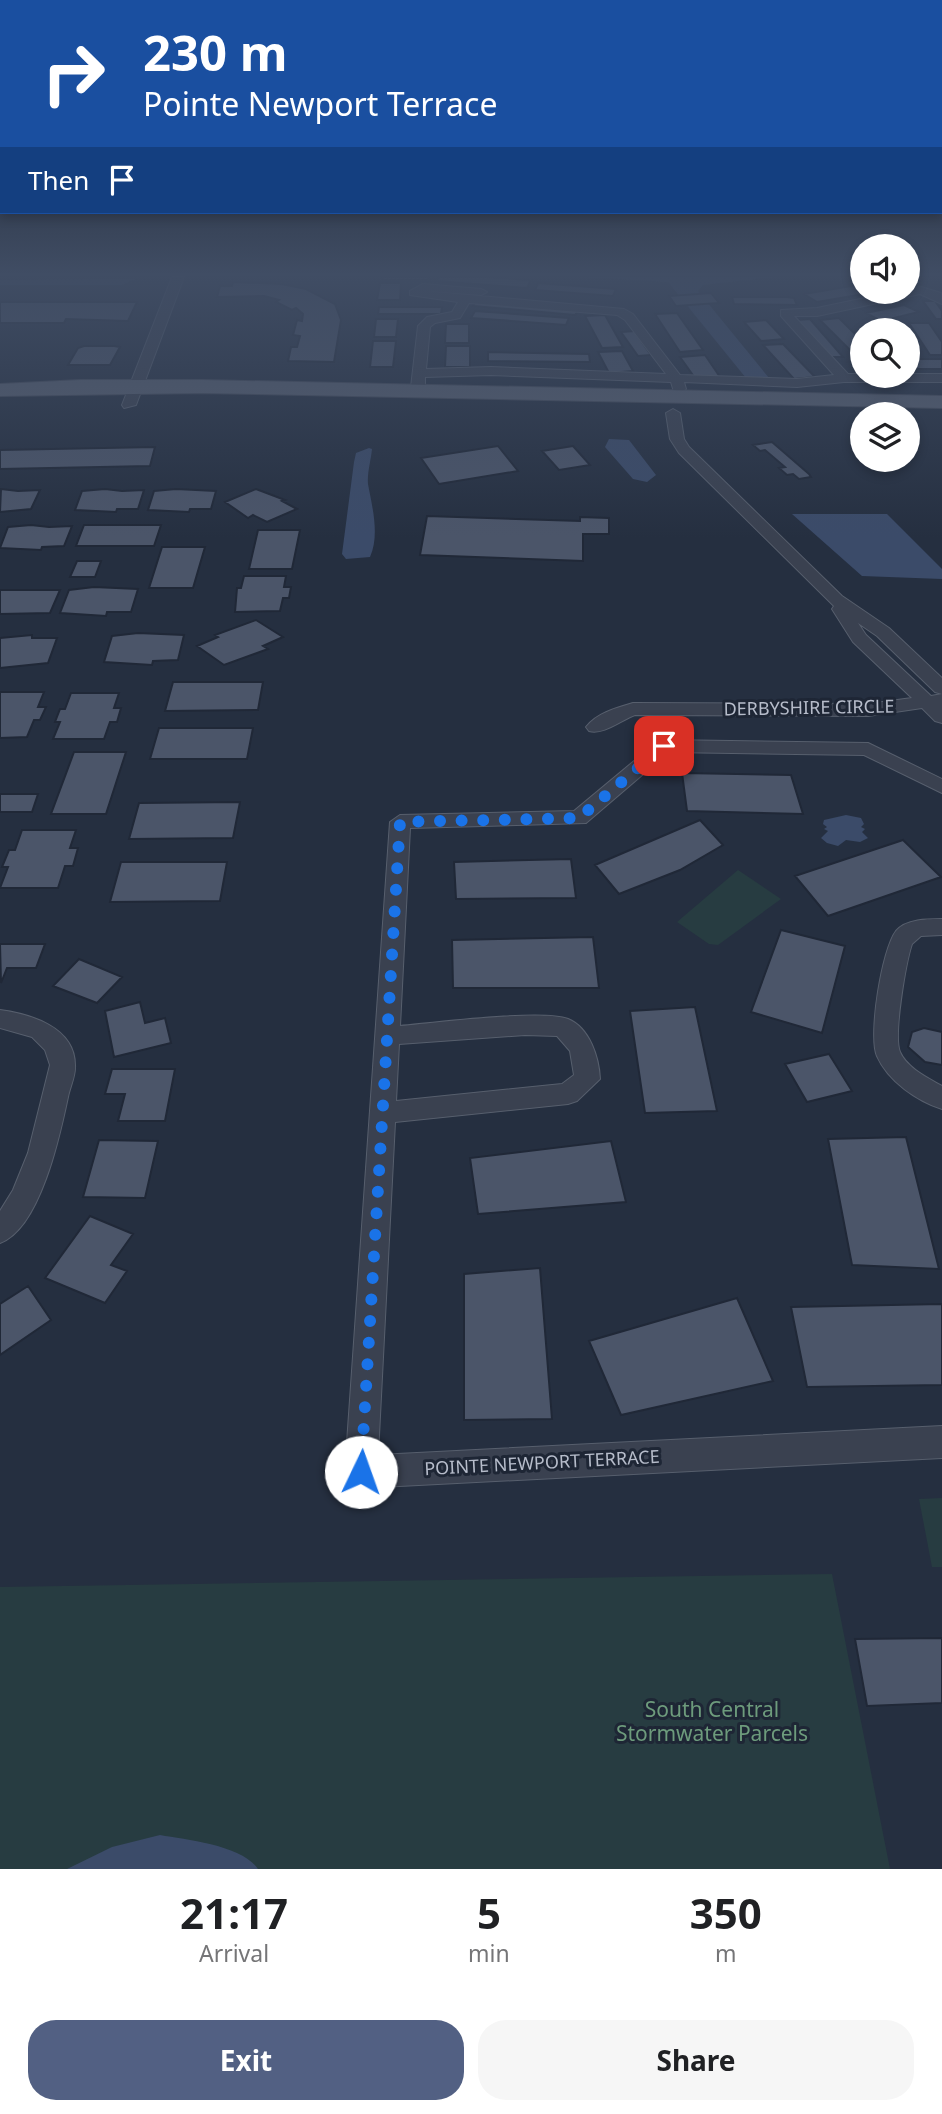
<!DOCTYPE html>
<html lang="en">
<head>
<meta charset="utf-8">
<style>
  :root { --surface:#fff; --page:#f6f6f6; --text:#202124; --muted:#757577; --accent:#526083 }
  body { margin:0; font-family:"Noto Sans",sans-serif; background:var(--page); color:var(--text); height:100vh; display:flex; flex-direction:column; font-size:26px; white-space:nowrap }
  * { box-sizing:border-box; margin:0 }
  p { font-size:23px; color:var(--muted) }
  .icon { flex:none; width:38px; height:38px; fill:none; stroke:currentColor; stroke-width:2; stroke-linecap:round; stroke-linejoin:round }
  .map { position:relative; height:1869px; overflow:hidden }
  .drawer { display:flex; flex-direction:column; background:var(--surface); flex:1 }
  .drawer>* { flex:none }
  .top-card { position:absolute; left:0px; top:0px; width:943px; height:214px; box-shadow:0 4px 10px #0003; background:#1a4fa0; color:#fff; overflow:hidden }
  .tools { position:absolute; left:850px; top:234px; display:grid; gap:14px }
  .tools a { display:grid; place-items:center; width:70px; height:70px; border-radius:50%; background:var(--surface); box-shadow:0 4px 10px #0003; font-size:35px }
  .pin { position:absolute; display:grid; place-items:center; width:60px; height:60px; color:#fff; margin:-30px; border-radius:14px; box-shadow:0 4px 10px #0006 }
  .me { position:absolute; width:77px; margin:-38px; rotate:3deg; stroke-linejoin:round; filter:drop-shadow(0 0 5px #0008) }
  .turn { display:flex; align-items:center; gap:24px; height:147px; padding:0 28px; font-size:32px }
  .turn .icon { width:91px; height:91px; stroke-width:2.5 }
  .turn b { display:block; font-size:49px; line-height:60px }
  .then { display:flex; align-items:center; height:66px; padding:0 28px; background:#0003; gap:14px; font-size:26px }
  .eta { display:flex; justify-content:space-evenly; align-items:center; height:119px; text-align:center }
  .eta b { font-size:42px; font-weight:700; line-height:49px }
  .cta { display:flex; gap:14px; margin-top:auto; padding:14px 28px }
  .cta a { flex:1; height:80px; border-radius:28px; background:var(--accent); color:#fff; font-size:28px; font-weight:700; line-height:80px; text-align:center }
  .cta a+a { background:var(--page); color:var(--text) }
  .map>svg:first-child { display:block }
  .green { fill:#273c41 }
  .water { fill:#3b4b69 }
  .building { fill:#4b5569; stroke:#202837; stroke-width:2 }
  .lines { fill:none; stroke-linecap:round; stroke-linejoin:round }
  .street-casing { stroke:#575f6d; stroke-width:2 }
  .primary-casing { stroke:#434a59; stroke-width:2 }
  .street { fill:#3a4150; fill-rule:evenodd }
  .primary { fill:#586070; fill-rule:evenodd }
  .route { stroke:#1a73e8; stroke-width:12; stroke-dasharray:0 21.6 }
  .labels { text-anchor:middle; stroke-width:6; stroke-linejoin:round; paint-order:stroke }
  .street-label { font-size:18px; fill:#b6bcca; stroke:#1e2635 }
  .near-park-label { font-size:21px; fill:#6d9b7c; stroke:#1e2635 }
</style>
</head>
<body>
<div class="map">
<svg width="942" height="1869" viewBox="0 0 942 1869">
  <rect width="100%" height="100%" fill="#252f40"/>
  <!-- green -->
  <path class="green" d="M738 870 781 899 718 945 709 944 677 922Z
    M942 1498V1567H932L919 1499Z
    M832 1574 890 1869H0V1587Z"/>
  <!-- water -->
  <path class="water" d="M588 277H773L703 285 698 291 769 378H746L668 282Z
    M135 279 122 285H0V280H14Z
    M609 439 629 440 656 475 647 482 633 479 605 447Z
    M369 448 372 449C371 460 367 473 368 484 372 506 380 535 370 557L346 559 342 554 354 462 356 453Z
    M792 514H887L942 569V579L862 576Z
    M846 815 861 818 864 824 861 827 865 829 862 832 868 838 860 842 846 840 838 846 827 843 821 838 828 831 824 829 827 827 823 824 824 820Z
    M160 1835C187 1840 242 1845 258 1869H67L112 1847Z"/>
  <!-- building -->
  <path class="building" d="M382 277H429V280H382Z
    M439 277H487L531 280 527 288 436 281Z
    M233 282 282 284 306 289 335 304 341 320 334 362 288 361 291 347H297L300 336 293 335 297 320 302 321 303 314 296 308 292 310 276 302 279 300 264 296 217 297 220 286H232Z
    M380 283H401L400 300H377Z
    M538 283 616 289 613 296 535 290Z
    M857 285 863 292 870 293 817 302 804 294Z
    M711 293 719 303 676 306 669 296Z
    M732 297H787L794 298 797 305 734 304Z
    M923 301H935L942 311V319H936Z
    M0 302H137L128 321 66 319 64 323H0Z
    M476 302 578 311 575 315 473 306Z
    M904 305 919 312 881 321 866 313Z
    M379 307H442L441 314H378Z
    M475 311 569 318 566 325 471 318Z
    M677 313 703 350 680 352 655 314Z
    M605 315 623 347 602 348 585 316Z
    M839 318 863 342V356H856L820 320Z
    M376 319H398L396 337H374Z
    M810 319 843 357H830L797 320Z
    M766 320 784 339 761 341 744 322Z
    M909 323H929L942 342V355H930Z
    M446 324H469V343H445Z
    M634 331 651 355 638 356 621 332Z
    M373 341H396L393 367H370Z
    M783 344 815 377 794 379 763 345Z
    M84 346H114L120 347 110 365H68L78 348Z
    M446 346H470V367H445Z
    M622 351 633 371 609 373 598 352Z
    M488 352 589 354 590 362 488 361Z
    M705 355 720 377 695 378 680 357Z
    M908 359H942V369H908Z
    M772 442 809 474 811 477 799 479 793 474 787 475 779 468 785 467 765 450 760 451 753 445Z
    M498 446 518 471 439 484 421 458Z
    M573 446 590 465 559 470 542 451Z
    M155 447 150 466 0 469V450Z
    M1 489 18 491 40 490 31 509 0 512Z
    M105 489 122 491 144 490 138 509H117L116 512 75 510 82 491Z
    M176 489 216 491 211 509H190L189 512 148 510 154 491Z
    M256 489 285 500 282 501 297 509 267 522 253 515 248 518 225 502Z
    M427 516 580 521V517L609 518V534H583V561L420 555Z
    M31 525 49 527 72 526 64 546 42 547 41 550 0 548 8 527Z
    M84 525H161L154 546H76Z
    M258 530H300L292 569H249Z
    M162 547H205L193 588H149Z
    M77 561H101L95 577H70Z
    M244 576H286L284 587H291L289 598H283L280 611 235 612 237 588H241Z
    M94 587 138 589 131 612H107L106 616 60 613 69 590Z
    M0 590H60L50 613 0 614Z
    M256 620 283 637 263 646 268 649 224 665 197 646 218 637 215 635Z
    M138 633 184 635 178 660 153 661 152 665 104 662 112 636Z
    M32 635V638H57L48 663 0 668V638Z
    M173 682H263L258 710 165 711Z
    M0 692H44L38 707H46L40 720H34L27 737 0 738Z
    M71 693H119L114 708H121L117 722H110L104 739H53L60 722H55L60 709H65Z
    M159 728H253L247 759H150Z
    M74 752H126L106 814H51Z
    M682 773 791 775 803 814 687 811Z
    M0 794H38L32 812H0Z
    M240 802 233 838 129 839 139 803Z
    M700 820 723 845 680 870 619 894 595 865Z
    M22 830H76L70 848H78L73 866H65L58 888H0L8 867H2L9 850H15Z
    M903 840 941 877 828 916 795 876Z
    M571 859 576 898 456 899 454 862Z
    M121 862H227L220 901 110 902Z
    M781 930 845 946 822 1033 751 1012Z
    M593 937 599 988H453L452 940Z
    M0 944H45L36 968H7L1 983Z
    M79 959 122 977 97 1003 53 986Z
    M140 1002 145 1023 165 1018 171 1043 114 1057 105 1011Z
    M695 1007 717 1111 645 1113 630 1011Z
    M924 1028 942 1032V1065L925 1062 908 1047 912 1032Z
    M829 1054 852 1091 807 1102 785 1064Z
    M112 1069H175L165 1121H118L125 1094H105Z
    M906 1137 939 1269 852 1265 828 1139Z
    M99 1140 158 1141 145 1198 83 1197Z
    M611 1141 626 1202 478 1214 470 1158Z
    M90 1216 133 1234 111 1265 127 1271 105 1303 45 1278Z
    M540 1268 552 1419 464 1420V1274Z
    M28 1286 51 1320 0 1355V1304Z
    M737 1298 773 1381 621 1415 589 1341Z
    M942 1304V1385L807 1387 791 1307Z
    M942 1638V1703L867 1706 855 1639Z"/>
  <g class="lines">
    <defs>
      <path id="street" d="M172 277H184L136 405 124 408 122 405Z
        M423 284 481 289 487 292 481 295 425 291 624 309 633 314 680 375 797 379 834 375 781 316V310L817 308 894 292H908V289L921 287 941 293 942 304 920 294 817 316H794L848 374H942V382H844L797 387 684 382 686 389 679 393 674 392 671 382 491 375 425 377V387L418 391 411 387 418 326 427 317 452 312 458 302 410 295V291ZM469 303 617 315 625 320 666 374 491 367 426 369 430 327 435 323 460 318Z
        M673 409 680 413 684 439 689 447 842 596 889 628 942 678V694L935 692 877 636 858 623 866 635 931 696 942 694V723L935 721 922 708 868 716 635 715C621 720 604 735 589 731L586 727C597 713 616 708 633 703L868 704 912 698 853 642 832 609 834 606 679 453 670 439 666 413Z
        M664 740 868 743 942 779V793L864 755 669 752 586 823 410 828 400 1026C433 1023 543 1009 568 1019 590 1028 599 1058 600 1079L577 1101 568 1104 395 1122 378 1455 942 1426V1458L361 1488 350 1483 345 1472 390 822 400 815 574 811 657 742ZM525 1035 557 1036 570 1051 574 1075 562 1084 396 1101 399 1044Z
        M942 919V935L921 936 912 944C906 962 893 1036 900 1052 907 1068 928 1078 942 1086V1109C917 1101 888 1081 877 1056 868 1036 882 949 896 931 906 919 928 919 942 919Z
        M0 1010C30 1014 75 1027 75 1065 76 1075 70 1087 68 1097 60 1135 40 1229 0 1243V1211L13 1190 28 1153 50 1065 45 1050 32 1037 0 1028Z"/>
      <path id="primary" d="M80 380H202L942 396V408L202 393 0 396V384Z"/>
    </defs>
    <!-- street casing -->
    <use href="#street" class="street-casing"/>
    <!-- primary casing -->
    <use href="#primary" class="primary-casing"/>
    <!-- street -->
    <use href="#street" class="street"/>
    <!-- primary -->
    <use href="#primary" class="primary"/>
  </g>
  <!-- sky -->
  <linearGradient id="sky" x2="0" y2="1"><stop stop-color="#141a23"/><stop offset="0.51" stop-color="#404d64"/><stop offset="1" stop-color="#404d64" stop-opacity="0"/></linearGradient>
  <rect width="942" height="538" fill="url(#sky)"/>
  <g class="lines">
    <!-- route -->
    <path class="route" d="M361 1472 400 822 579 818 664 746"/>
  </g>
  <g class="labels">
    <!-- street labels -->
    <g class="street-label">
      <text transform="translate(809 708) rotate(-1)" y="6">DERBYSHIRE CIRCLE</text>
      <text transform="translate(542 1463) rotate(-3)" y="6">POINTE NEWPORT TERRACE</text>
    </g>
    <!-- near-park labels -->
    <g class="near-park-label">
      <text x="712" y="1717">South Central<tspan x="712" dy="24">Stormwater Parcels</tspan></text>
    </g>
  </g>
</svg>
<div class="tools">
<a><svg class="icon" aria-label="sound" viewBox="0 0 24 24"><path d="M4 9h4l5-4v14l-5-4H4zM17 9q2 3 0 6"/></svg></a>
<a><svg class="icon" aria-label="search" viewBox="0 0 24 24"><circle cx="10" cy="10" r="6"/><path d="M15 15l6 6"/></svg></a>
<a><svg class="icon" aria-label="layers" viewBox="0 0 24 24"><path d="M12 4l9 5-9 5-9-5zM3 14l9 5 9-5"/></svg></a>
</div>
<div class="pin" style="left:664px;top:746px;background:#d93025"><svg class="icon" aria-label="arrive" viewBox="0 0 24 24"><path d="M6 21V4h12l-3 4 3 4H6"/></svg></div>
<svg class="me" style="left:361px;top:1472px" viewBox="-20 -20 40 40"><circle r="19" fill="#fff"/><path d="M0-13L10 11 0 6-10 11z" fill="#1a73e8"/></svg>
<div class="top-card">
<div class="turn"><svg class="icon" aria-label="right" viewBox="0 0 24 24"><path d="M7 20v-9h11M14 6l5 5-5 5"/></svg><div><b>230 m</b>Pointe Newport Terrace</div></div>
<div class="then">Then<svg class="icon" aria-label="arrive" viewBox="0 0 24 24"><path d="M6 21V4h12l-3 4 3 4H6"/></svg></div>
</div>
</div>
<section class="drawer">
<div class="eta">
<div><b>21:17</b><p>Arrival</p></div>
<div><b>5</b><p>min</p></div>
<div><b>350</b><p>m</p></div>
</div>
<div class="cta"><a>Exit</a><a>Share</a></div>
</section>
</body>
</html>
